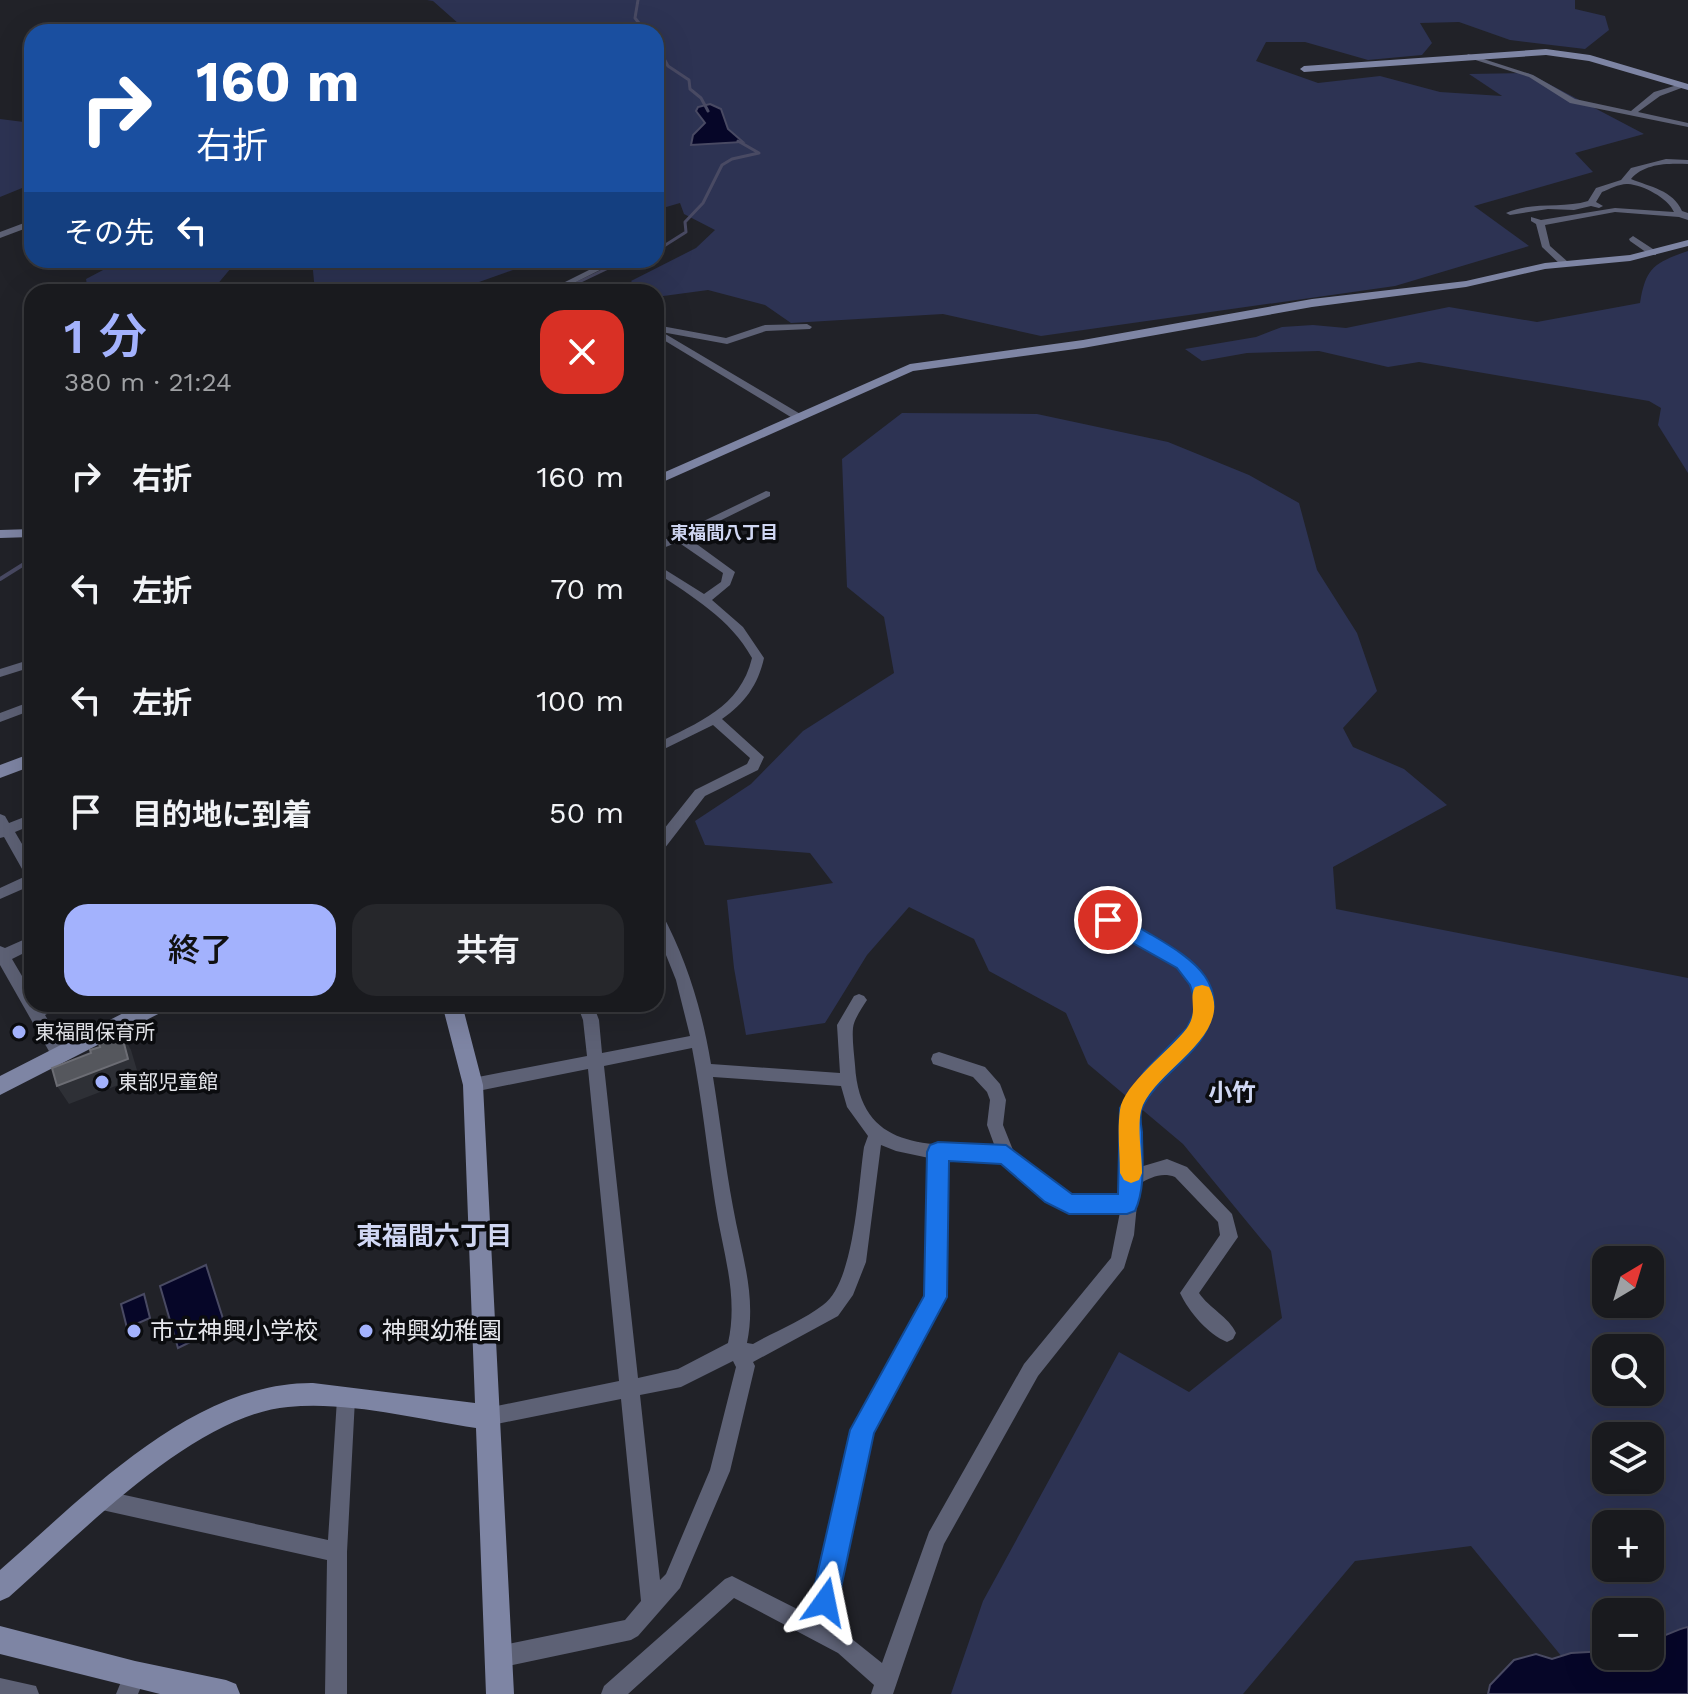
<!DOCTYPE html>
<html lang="ja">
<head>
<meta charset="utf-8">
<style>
  :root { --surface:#191a1e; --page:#26272b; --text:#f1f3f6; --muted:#9fa1a4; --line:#37383c; --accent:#a3b2fd }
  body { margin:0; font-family:"Work Sans","Noto Sans JP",sans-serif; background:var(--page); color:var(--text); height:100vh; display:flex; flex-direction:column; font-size:30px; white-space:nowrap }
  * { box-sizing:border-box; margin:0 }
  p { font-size:26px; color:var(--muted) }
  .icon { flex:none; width:44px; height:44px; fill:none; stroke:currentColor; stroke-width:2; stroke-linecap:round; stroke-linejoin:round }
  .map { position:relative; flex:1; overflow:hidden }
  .panel { position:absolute; left:24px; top:284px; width:640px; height:728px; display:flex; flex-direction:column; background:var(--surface); border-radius:24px; box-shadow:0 8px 32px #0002,0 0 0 2px var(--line) }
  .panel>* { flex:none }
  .guide { position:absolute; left:24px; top:24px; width:640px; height:244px; border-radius:24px; box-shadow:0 8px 32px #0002,0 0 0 2px var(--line); background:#1a4fa0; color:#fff; overflow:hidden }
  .needle { width:52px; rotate:38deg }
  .controls { position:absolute; left:1592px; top:1246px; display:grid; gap:16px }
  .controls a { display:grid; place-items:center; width:72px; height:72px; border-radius:16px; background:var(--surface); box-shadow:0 8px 32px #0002,0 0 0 2px var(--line); font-size:40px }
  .pin { position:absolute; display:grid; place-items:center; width:68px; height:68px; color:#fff; margin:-34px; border:4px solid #fff; border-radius:50%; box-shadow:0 2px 8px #0007 }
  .me { position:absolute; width:88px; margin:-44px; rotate:12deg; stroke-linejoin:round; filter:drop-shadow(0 0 6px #0008) }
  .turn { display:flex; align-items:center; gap:28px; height:168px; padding:0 40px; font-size:36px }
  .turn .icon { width:104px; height:104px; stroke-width:2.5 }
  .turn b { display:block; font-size:56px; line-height:68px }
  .then { display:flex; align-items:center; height:76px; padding:0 40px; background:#0003; gap:16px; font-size:30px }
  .round { display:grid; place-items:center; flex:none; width:84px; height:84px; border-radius:24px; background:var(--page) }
  .summary { display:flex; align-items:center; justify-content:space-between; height:136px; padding:0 40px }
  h1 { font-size:48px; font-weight:600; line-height:60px; color:var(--accent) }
  .cta { display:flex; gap:16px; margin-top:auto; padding:16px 40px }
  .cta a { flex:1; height:92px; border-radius:24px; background:var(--accent); color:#111; font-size:32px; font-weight:600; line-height:92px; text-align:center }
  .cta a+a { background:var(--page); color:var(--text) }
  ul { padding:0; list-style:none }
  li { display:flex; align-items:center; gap:24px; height:112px; padding:0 40px }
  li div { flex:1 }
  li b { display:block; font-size:30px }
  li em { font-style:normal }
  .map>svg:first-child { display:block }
  .green { fill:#2d3353; fill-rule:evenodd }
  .water { fill:#060628; stroke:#494a63; stroke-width:2 }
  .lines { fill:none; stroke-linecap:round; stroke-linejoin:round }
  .stream-far1 { stroke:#494a63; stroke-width:3 }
  .stream { stroke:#494a63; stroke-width:4 }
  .street { fill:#5d6175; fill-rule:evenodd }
  .secondary { fill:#7e85a4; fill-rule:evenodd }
  .shaded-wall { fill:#2e3036 }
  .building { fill:#55575d; stroke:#6c6d74; stroke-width:2 }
  .route { fill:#1a73e8; stroke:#114b97; stroke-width:2 }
  .slow { fill:#f59e0b }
  .poi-dot { fill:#a3b2fd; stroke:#0b0c0f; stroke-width:3 }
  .labels { text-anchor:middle; stroke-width:7; stroke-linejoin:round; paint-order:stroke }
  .far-neighbourhood-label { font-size:18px; font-weight:bold; fill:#d0d7f3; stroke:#0b0c0f }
  .poi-label { font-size:20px; fill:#e6e7ec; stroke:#0b0c0f; text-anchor:start }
  .quarter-label { font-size:24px; font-weight:bold; fill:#d0d7f3; stroke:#0b0c0f }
  .near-poi-label { font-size:24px; fill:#e6e7ec; stroke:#0b0c0f; text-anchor:start }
  .near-neighbourhood-label { font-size:26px; font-weight:bold; fill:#d0d7f3; stroke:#0b0c0f }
</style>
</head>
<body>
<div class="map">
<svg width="1688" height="1694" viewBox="0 0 1688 1694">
  <rect width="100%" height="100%" fill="#212228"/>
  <!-- green -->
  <path class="green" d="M427 0H1575V9L1605 16 1609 30 1585 49 1510 40 1459 22 1420 23 1432 43 1422 55 1368 60 1305 42H1266L1256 61 1318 83 1380 76 1440 92 1502 96 1469 74 1528 73 1644 134 1575 153 1593 172 1474 206 1529 246 1395 286 1041 336 943 314 791 323 765 305 708 290 656 297V292H641L631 281 696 248 715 230 684 214 680 203 656 210V32H468L433 1Z
    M0 119 32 123V184L0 197Z
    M1688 251V473L1658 425 1661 408 1649 401 1419 362 1388 367 1319 351 1247 353 1202 361 1185 349 1256 337 1282 327 1313 325 1346 328 1449 307 1537 322 1640 303C1646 267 1654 263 1688 251Z
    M122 260H231V268L211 292H88L86 279Z
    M312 260H541L451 292H315Z
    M902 413 1037 414 1168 442 1249 475 1299 503 1317 570 1357 633 1377 691 1343 728 1353 747 1404 769 1447 805 1333 867 1336 909 1688 978V1645L1650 1651V1612H1606V1656L1567 1663 1471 1546 1355 1561 1243 1694H951L983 1601 1119 1352 1189 1392 1282 1318 1271 1251 1183 1144 1088 1064 1066 1013 989 971 974 939 909 907 867 955 825 1023 746 1035 734 968 727 900 833 883 810 853 705 845 695 821 751 784 803 731 894 673 884 617 847 587 842 459ZM1606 1260H1650V1304H1606ZM1606 1348H1650V1392H1606ZM1606 1436H1650V1480H1606ZM1606 1524H1650V1568H1606Z"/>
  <!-- water -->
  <path class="water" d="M710 104 721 109 728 129 743 142 691 145 693 135 705 123 696 111 698 107Z
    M206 1265 225 1325 178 1348 160 1286Z
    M144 1294 150 1318 127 1328 121 1304Z
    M1688 1627V1694H1488L1490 1685 1514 1660 1536 1654 1552 1659 1571 1653 1606 1651V1656H1650V1639C1665 1638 1673 1630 1688 1627Z"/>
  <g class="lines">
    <!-- stream-far1 -->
    <path class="stream-far1" d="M638 0 635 18 646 32
      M656 44 668 66 689 80 690 89 701 98 708 111
      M656 251 686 232 685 222 703 203 722 165 732 159 759 153 738 141
      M558 292 625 260"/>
    <!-- stream -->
    <path class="stream" d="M0 579 32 559"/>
    <!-- street -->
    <path class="street" d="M1468 54 1533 75 1575 99 1631 111 1654 92 1684 83V87L1660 96 1638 112 1688 123V127L1570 103 1529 77 1466 57Z
      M1666 159 1688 160V164C1669 163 1644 163 1631 179 1650 187 1673 190 1682 211L1688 213V220L1679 217 1615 212 1545 225 1550 246 1568 262V266H1562L1542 247 1536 224 1531 221V217L1541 220 1615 208 1674 212C1668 198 1643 185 1628 184 1621 183 1609 189 1602 192L1596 202 1603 206 1599 208 1591 206 1574 210 1548 209 1510 215 1506 213C1531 201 1562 209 1588 201L1596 188 1621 180 1631 168Z
      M32 220V226L0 238V232Z
      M1633 236 1656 251V255H1650L1630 241 1629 239Z
      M609 260H620L556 292H545Z
      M807 324 812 327 810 329 766 331 727 344 656 331V325L726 338 765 325Z
      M662 332 802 415 803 417 794 419 662 339 656 341V334Z
      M766 491 770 492V496L687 537 735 572 730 585 712 600 743 627 764 658C758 685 745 703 722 719L764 757 758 770 705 796 661 853 656 854V839L695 790 747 764 750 758 713 725 656 753V744C698 722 740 708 752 658 730 618 692 597 656 572V564L704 594 721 582 723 573 678 542 656 551V544Z
      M32 659V667L0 677V669Z
      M32 701V710L0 722V713Z
      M0 814 5 816 9 823 32 814V825L15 832 32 861V885L0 899V888L26 876 4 837 0 838Z
      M656 911 661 912C687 960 702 1010 711 1064L840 1073 837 1025 854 996 859 994 864 996 867 1000C862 1008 854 1019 853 1028 852 1039 854 1053 855 1065 860 1152 928 1144 995 1147L987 1125 990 1100 987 1092 973 1077 933 1064 931 1059 933 1054 939 1052 985 1067 1000 1084 1006 1100 1003 1125 1013 1150 1072 1196H1122C1123 1175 1118 1120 1124 1104 1131 1086 1147 1076 1160 1062 1172 1049 1186 1034 1193 1017 1211 971 1134 941 1103 924L1101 920 1103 916H1113C1166 945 1246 974 1193 1046 1177 1067 1154 1083 1140 1105V1167L1167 1159 1187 1167 1232 1214 1238 1237 1199 1293C1209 1308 1229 1317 1236 1333L1233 1339 1227 1342C1208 1334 1189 1312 1180 1293L1220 1235 1218 1222 1175 1177C1162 1172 1151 1177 1139 1184L1134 1235 1124 1268 1038 1376 944 1544 893 1694H871L874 1685 838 1653 734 1598 628 1694H601L604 1686 725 1579 732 1576 811 1616 853 1430 926 1296 929 1158 896 1151 881 1145 866 1262 853 1295 838 1316 753 1362 755 1366 730 1471 680 1588 638 1636 631 1640 498 1668 490 1665 487 1657 490 1649 498 1646 625 1620 641 1601 621 1399 487 1426 480 1424 477 1417 480 1410 487 1408 619 1381 588 1069 473 1092 467 1090 465 1085 467 1080 473 1078 587 1056 583 1020 577 1004H593L599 1020 602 1053 690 1036 676 980 656 930ZM692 1048C702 1099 707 1151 715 1202 722 1250 739 1294 728 1343L678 1369 638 1378 604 1066ZM713 1077 841 1086 847 1107 868 1136 864 1147C858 1186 855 1282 823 1305 802 1321 776 1331 753 1344L747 1343C757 1295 741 1253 733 1207 725 1164 720 1120 713 1077ZM946 1160 1003 1162 1063 1209 1069 1212H1120L1111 1258 1024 1364 929 1532 882 1663 852 1639 829 1626 872 1432 944 1297ZM733 1361 736 1367 710 1470 666 1574 660 1580 640 1395 681 1387Z
      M32 936V949L12 959 32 993V1004H61L58 1008 45 1015 68 1055 66 1060 60 1061 54 1060 0 965V946L5 948Z
      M346 1390 353 1392 355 1399 347 1552V1694H325L327 1560 102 1510 95 1507 92 1500 95 1493 102 1490 328 1540 337 1399 339 1392Z
      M135 1664 143 1667 146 1675 138 1694H116L127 1667Z
      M0 1678 36 1686 39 1694H0Z"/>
    <!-- secondary -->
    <path class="secondary" d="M1546 49 1590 55 1688 84V90L1589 61 1546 55 1304 72 1300 69 1304 66Z
      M1688 240V246L1630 261 1545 269 1466 287 1312 307 1083 348 913 371 656 485V476L910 364 1083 340 1312 299 1466 281 1545 263 1630 255Z
      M32 529V537L0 538V530Z
      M32 753V766L0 778V765Z
      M141 1004H169L166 1010 0 1095V1076Z
      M442 1004H462L483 1085 514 1694H486L476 1428C415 1419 349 1401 288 1407 194 1415 78 1536 9 1597L0 1601V1570C85 1496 192 1382 313 1383L475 1403 463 1085Z
      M0 1626 135 1661 226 1680 236 1684 240 1694H160L0 1654Z"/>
  </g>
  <!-- shaded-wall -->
  <path class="shaded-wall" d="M121 1032 131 1050 139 1077 69 1104 57 1086Z"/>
  <!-- building -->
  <path class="building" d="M121 1032 128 1059 57 1086 52 1068 91 1053 90 1050 100 1047 98 1040Z"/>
  <!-- route -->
  <path class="route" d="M1108 912C1123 917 1138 927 1152 935 1193 959 1235 986 1202 1038 1186 1063 1155 1080 1142 1108 1139 1114 1141 1125 1142 1132 1142 1158 1146 1187 1135 1211L1127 1214H1069L1045 1202 1001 1164 949 1161 947 1297 874 1433 838 1602 834 1611 825 1615 815 1611 811 1602 850 1430 924 1296 927 1152 930 1145 938 1142 1006 1145 1072 1194H1118L1120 1108 1145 1071 1187 1028 1195 1011V1000L1190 985 1177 968 1101 925 1099 920 1101 915Z"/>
  <!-- slow -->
  <path class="slow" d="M1202 985 1209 987C1236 1037 1151 1071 1141 1111 1137 1129 1142 1155 1142 1173L1139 1180 1131 1183 1124 1180 1120 1173C1120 1153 1117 1131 1120 1110 1123 1084 1171 1050 1187 1028 1199 1010 1188 1000 1195 987Z"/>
  <!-- markers -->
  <g class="poi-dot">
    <circle cx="19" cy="1032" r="8"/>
    <circle cx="102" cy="1082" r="8"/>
    <circle cx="134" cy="1331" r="8"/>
    <circle cx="366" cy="1331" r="8"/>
  </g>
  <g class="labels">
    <!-- far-neighbourhood labels -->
    <g class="far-neighbourhood-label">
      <text x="724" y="539">東福間八丁目</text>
    </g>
    <!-- poi labels -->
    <g class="poi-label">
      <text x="35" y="1039">東福間保育所</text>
      <text x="118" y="1089">東部児童館</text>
    </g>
    <!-- quarter labels -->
    <g class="quarter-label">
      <text x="1232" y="1101">小竹</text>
    </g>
    <!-- near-poi labels -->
    <g class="near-poi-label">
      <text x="150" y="1339">市立神興小学校</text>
      <text x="382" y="1339">神興幼稚園</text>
    </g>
    <!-- near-neighbourhood labels -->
    <g class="near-neighbourhood-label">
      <text x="434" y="1245">東福間六丁目</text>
    </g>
  </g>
</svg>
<div class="controls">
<a><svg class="needle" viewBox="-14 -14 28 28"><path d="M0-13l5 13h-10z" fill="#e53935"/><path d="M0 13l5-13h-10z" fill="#9fa1a4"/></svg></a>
<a><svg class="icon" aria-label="search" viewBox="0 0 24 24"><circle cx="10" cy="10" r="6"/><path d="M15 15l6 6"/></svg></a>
<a><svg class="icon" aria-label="layers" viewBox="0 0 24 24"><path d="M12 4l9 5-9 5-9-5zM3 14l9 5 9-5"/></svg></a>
<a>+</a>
<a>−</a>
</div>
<div class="pin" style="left:1108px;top:920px;background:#d93025"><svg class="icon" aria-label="arrive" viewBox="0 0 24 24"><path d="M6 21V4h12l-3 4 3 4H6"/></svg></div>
<svg class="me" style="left:825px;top:1602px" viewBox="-20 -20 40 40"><path d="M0-17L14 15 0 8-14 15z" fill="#1a73e8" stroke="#fff" stroke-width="4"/></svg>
<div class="guide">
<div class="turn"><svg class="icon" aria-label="right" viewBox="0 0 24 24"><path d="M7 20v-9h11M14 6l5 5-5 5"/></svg><div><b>160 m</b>右折</div></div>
<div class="then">その先<svg class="icon" aria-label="left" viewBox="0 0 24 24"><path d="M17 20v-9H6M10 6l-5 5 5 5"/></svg></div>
</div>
<section class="panel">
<div class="summary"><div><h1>1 分</h1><p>380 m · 21:24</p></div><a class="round" style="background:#d93025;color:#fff"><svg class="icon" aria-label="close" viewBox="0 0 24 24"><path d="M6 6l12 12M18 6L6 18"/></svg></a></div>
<ul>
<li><svg class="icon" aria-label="right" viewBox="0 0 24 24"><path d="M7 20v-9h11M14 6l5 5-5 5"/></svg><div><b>右折</b></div><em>160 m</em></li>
<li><svg class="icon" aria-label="left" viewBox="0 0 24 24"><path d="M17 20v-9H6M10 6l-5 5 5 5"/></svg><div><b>左折</b></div><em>70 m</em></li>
<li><svg class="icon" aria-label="left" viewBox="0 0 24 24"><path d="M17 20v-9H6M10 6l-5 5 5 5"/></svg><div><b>左折</b></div><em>100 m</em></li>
<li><svg class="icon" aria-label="arrive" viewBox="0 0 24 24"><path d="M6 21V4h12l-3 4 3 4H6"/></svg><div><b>目的地に到着</b></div><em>50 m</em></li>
</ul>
<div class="cta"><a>終了</a><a>共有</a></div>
</section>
</div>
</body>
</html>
